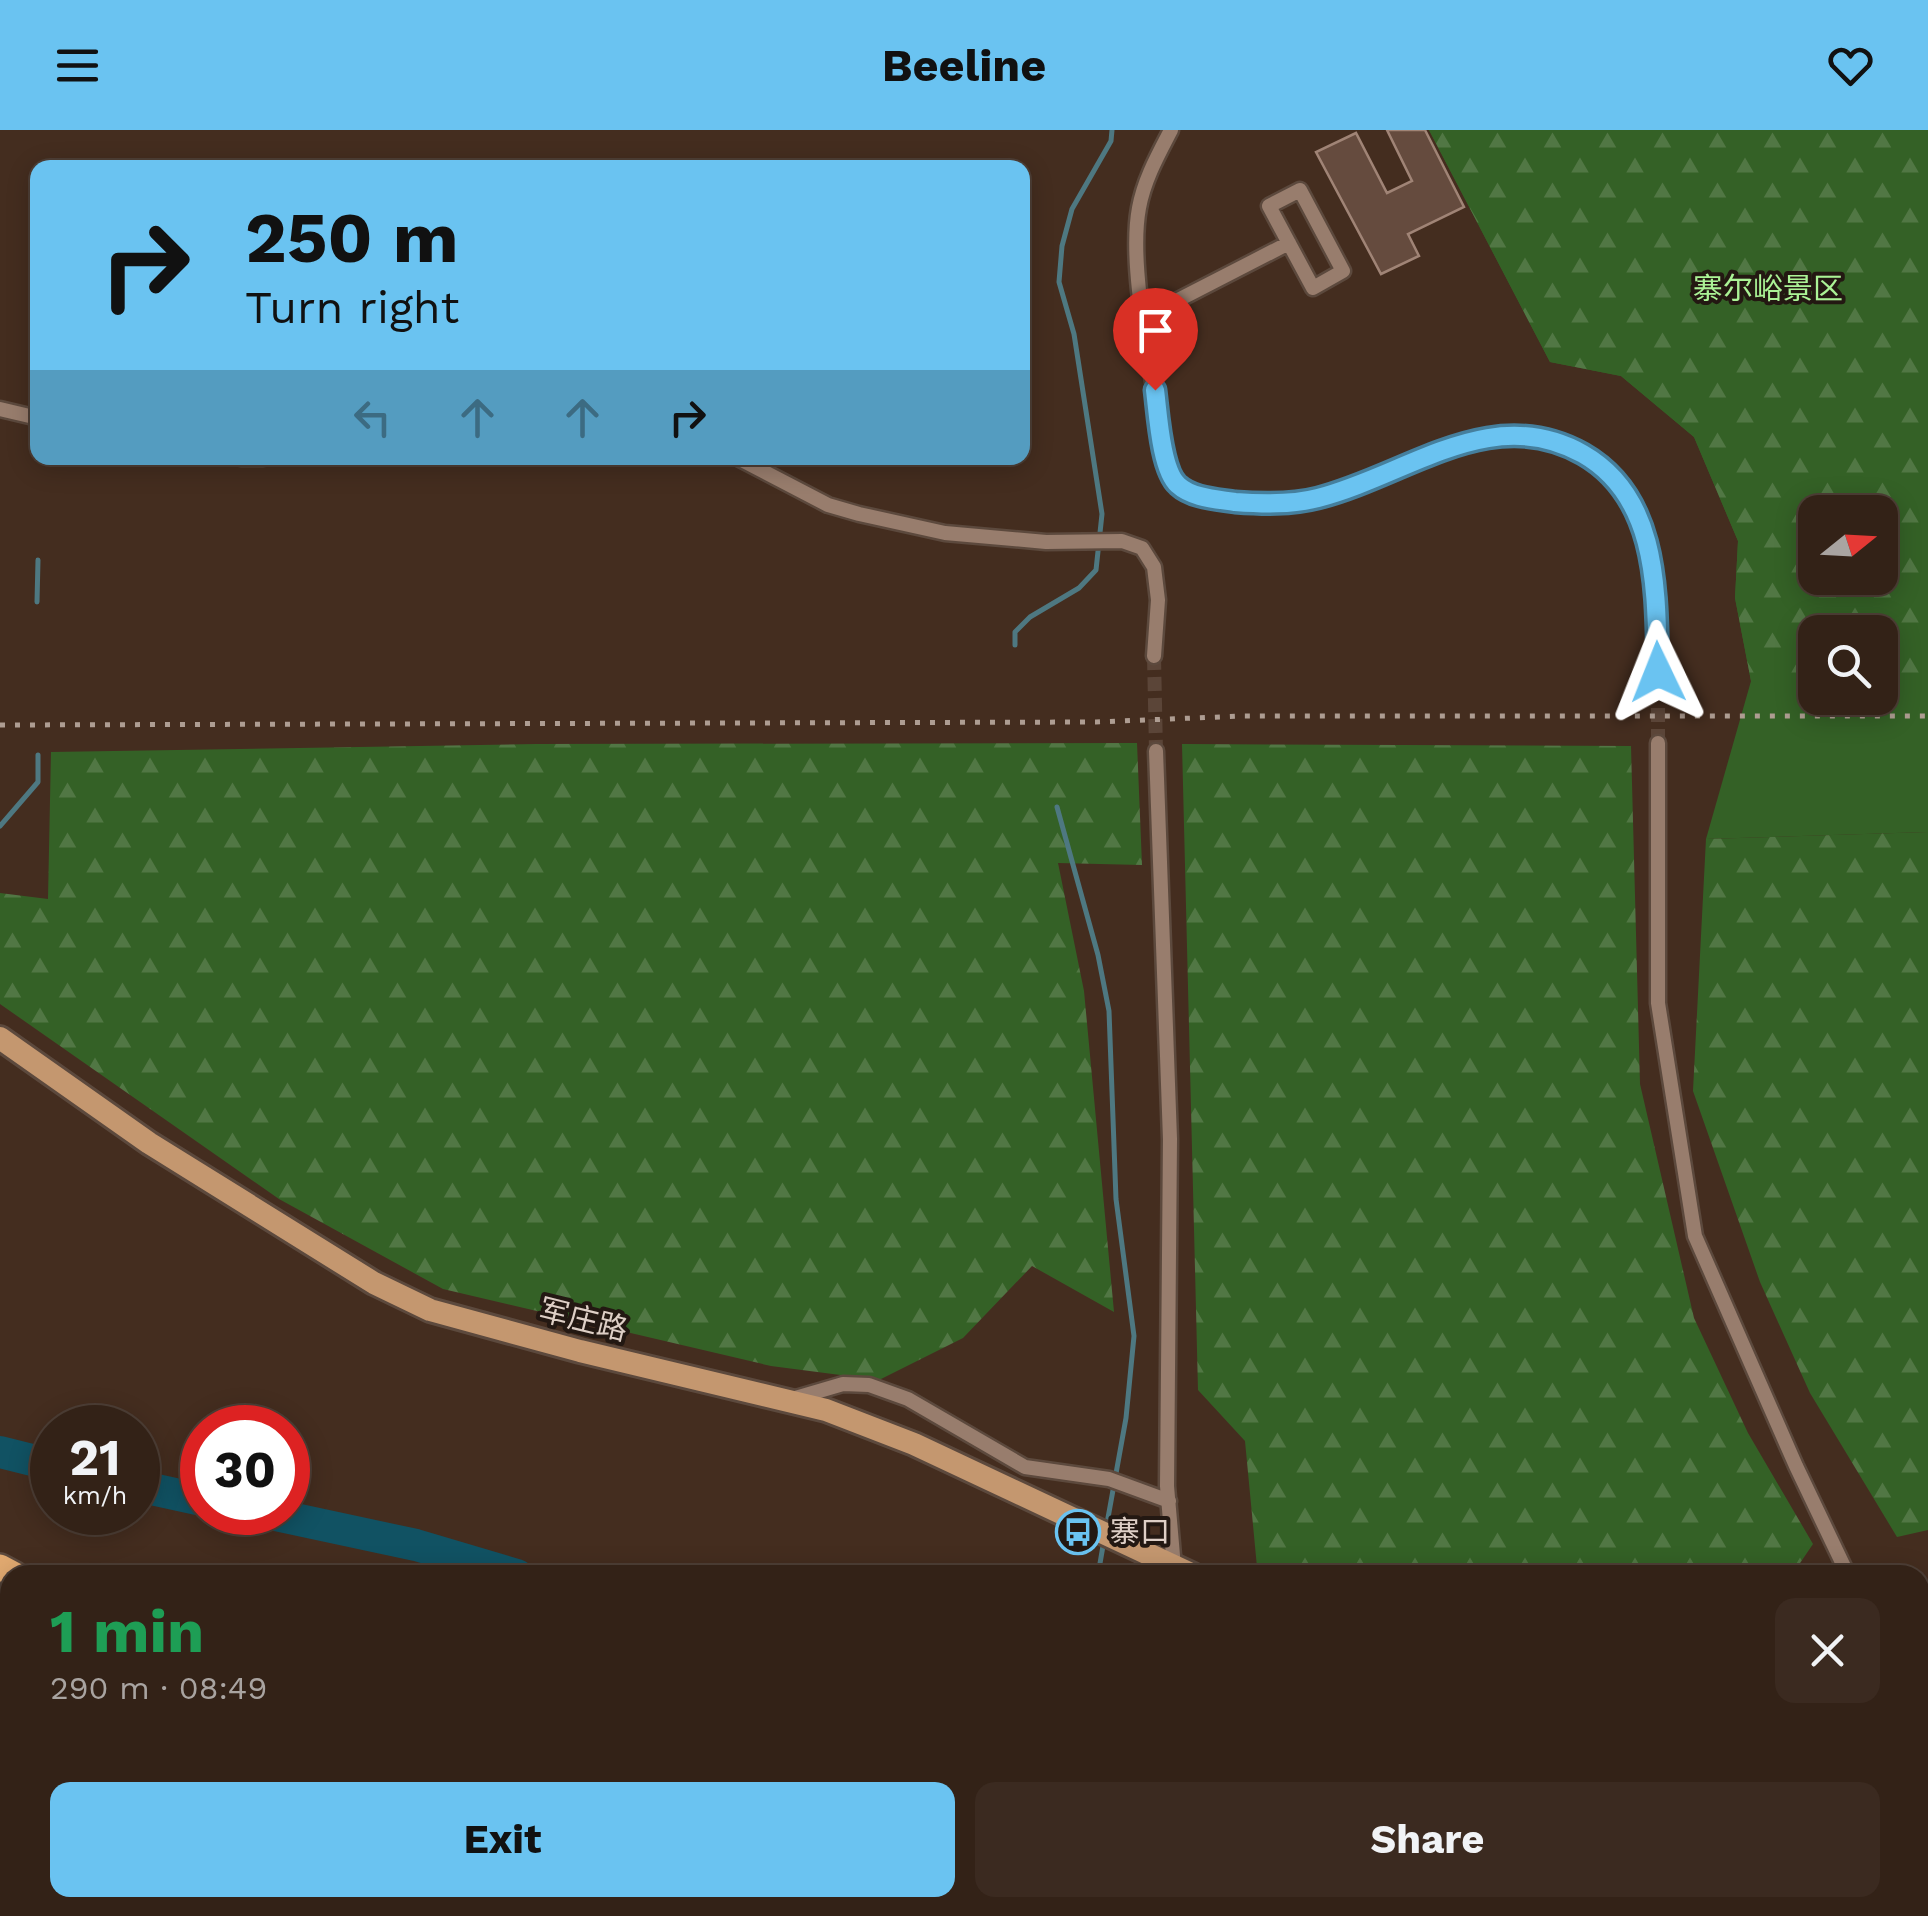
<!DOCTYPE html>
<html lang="en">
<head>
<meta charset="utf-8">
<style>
  :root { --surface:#332217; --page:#3b2a20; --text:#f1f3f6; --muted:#a9a4a1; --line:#4e3f36; --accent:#6ac3f1 }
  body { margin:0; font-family:"Work Sans","Noto Sans SC",sans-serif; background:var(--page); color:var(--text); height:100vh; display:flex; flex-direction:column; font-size:38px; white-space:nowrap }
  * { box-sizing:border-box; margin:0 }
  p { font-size:32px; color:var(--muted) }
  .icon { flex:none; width:55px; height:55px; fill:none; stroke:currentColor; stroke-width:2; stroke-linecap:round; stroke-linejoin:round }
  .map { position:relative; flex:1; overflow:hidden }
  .drawer { position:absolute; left:0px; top:1435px; width:1930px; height:352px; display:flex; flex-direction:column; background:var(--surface); border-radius:30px 30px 0 0; box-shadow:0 5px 25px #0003,0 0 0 2px var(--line) }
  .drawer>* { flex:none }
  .banner { position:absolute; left:30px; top:30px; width:1000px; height:305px; border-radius:20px; box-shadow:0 5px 25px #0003,0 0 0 2px var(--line); background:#6ac3f1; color:#111; overflow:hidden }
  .needle { width:65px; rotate:72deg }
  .tools { position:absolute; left:1798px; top:365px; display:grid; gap:20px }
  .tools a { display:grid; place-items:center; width:100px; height:100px; border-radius:20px; background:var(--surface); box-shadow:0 5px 25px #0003,0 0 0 2px var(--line); font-size:50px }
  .speed { position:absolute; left:30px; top:1275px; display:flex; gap:20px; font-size:50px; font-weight:700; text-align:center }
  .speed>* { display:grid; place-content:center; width:130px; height:130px; border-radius:50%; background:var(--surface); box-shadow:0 5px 25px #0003,0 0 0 2px var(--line); line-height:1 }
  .speed small { font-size:25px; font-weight:400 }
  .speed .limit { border:15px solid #d22; background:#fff; color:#111 }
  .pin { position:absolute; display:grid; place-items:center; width:85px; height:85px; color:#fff; margin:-102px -42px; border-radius:50% 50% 50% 0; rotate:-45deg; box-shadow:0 0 10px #0007 }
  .pin .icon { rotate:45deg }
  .me { position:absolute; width:110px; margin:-55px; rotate:358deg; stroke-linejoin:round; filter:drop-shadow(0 0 8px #0008) }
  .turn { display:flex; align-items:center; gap:35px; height:210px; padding:0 50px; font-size:45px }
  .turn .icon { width:130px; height:130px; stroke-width:2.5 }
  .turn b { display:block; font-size:70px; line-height:85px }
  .lanes { display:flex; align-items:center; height:95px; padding:0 50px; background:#0003; justify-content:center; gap:50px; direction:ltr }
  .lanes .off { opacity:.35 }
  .round { display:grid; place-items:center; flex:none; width:105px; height:105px; border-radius:20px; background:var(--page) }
  .headline { display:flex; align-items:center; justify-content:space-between; height:170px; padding:0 50px }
  h1 { font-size:60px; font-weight:700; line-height:75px; color:#1e9e55 }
  .primary-button { display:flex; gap:20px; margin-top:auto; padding:20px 50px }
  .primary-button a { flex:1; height:115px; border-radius:20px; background:var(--accent); color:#111; font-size:40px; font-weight:700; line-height:115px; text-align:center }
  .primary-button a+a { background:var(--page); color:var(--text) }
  header { display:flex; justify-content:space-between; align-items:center; height:130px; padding:0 50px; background:var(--accent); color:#111; font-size:45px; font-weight:700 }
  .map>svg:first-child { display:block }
  .green { fill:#346126; fill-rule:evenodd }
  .forest { fill:url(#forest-firs); fill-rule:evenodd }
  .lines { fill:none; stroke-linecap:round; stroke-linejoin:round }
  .stream { stroke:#4e7881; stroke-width:5 }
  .river { stroke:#115263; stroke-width:32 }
  .building { fill:#654b3e; stroke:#a08476; stroke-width:2.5 }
  .street-tunnel { stroke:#5b4538; stroke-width:14; stroke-dasharray:14 7; stroke-linecap:butt }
  .street-casing { stroke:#5c493d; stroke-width:19 }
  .secondary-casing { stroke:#5c493d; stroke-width:25 }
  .primary-casing { stroke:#5c493d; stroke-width:28 }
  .highway-casing { stroke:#5c493d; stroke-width:30 }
  .street { stroke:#987d6d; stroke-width:14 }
  .secondary { stroke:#987d6d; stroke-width:20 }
  .primary { stroke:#c4976f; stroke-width:22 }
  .highway { stroke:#e1a970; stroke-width:25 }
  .rail { stroke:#ae9d92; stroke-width:5; stroke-dasharray:5 10; stroke-linecap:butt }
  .route-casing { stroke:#457f9d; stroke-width:25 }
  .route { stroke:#6ac3f1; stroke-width:18 }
  .labels { text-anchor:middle; stroke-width:8; stroke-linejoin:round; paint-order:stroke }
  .park-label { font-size:30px; fill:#abf396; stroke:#231812 }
  .street-label { font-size:30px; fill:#decfc6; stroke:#231812 }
  .poi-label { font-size:30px; fill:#decfc6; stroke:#231812; text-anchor:start }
</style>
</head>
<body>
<header><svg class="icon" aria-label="menu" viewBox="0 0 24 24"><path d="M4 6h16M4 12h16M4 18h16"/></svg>Beeline<svg class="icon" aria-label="heart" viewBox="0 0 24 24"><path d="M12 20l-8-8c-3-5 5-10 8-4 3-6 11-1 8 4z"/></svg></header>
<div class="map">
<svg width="1928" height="1786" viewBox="0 0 1928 1786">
  <defs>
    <pattern id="forest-firs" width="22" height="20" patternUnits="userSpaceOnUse" patternTransform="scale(2.5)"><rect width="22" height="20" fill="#346126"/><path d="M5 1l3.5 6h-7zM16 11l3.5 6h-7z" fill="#517744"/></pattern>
  </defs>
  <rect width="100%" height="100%" fill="#442d1f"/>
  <!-- green -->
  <path class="green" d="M1429 0H1928V702L1706 709 1751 551 1735 468 1738 411 1694 307 1621 246 1550 232ZM1815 382H1880V448H1815ZM1815 502H1880V568H1815Z"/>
  <!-- forest -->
  <path class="forest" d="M1429 0H1928V556L1880 554V502H1815V553L1751 551 1735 468 1738 411 1694 307 1621 246 1550 232ZM1815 382H1880V448H1815Z
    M1137 613 1142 735 1058 733 1084 861 1114 1182 1032 1136 963 1208 879 1250 771 1236 443 1159 279 1069 0 874V763L48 769 51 622 537 614Z
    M1182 614 1631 616 1640 954 1694 1188 1748 1303 1813 1414 1796 1439 1775 1445H1272L1257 1437 1245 1311 1198 1260Z
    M1928 702V1400L1897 1407 1810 1263 1760 1152 1693 961 1706 709Z
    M0 1539 10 1544V1778H548L589 1786H0Z"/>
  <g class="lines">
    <!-- stream -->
    <path class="stream" d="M37 472 38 430
      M1015 515V502L1030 487 1079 458 1096 440 1102 384 1074 204 1059 152 1062 116 1072 79 1111 11 1112 0
      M1057 677 1098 825 1109 881 1116 1069 1134 1206 1126 1288 1106 1399
      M0 696 38 652V625
      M1098 1445 1104 1410"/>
    <!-- river -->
    <path class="river" d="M0 1322 52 1335
      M138 1356 202 1370
      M262 1382 416 1415 517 1445
      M1920 1591H1928"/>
  </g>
  <!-- building -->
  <path class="building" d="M1387 0H1425L1464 77 1408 104 1419 126 1381 144 1316 22 1356 3 1387 63 1412 51Z"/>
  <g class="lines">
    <!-- street-tunnel -->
    <path class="street-tunnel" d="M1154 526 1156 621
      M1658 613V542"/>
    <defs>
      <path id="street" d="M1171 0C1158 25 1144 50 1139 78 1128 137 1152 238 1161 300 1169 351 1176 364 1230 371 1258 374 1286 375 1314 369 1404 350 1489 271 1582 323 1660 368 1656 462 1658 542
        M1300 60 1343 141 1313 158 1269 76Z
        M1145 187 1289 113
        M0 279 38 288
        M241 328H263
        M738 328 828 375 859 384 945 403 1046 412 1122 411 1142 418 1154 437 1158 470 1154 526
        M1658 613V873L1695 1106 1796 1336 1848 1445
        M1156 621 1170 1009 1167 1356 1174 1437
        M792 1269 843 1254 869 1255 908 1269 1025 1337 1109 1349 1169 1371
        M1768 1778 1769 1786"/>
      <path id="secondary" d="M1920 1504H1928"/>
      <path id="primary" d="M0 908 149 1013 374 1153 430 1180 580 1221 826 1280 914 1314 1193 1445
        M1838 1786 1839 1778"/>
      <path id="highway" d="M0 1437 15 1445
        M0 1471 10 1476
        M763 1778 798 1786
        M898 1778 933 1786"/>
    </defs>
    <!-- street casing -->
    <use href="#street" class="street-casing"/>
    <!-- secondary casing -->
    <use href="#secondary" class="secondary-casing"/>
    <!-- primary casing -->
    <use href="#primary" class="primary-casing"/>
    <!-- highway casing -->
    <use href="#highway" class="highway-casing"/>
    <!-- street -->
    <use href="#street" class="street"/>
    <!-- secondary -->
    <use href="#secondary" class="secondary"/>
    <!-- primary -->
    <use href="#primary" class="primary"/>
    <!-- highway -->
    <use href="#highway" class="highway"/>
    <!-- rail -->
    <path class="rail" d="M0 595 1096 592 1243 586H1928"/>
  </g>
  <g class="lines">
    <defs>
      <path id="route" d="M1155 260C1158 283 1161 340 1178 355 1192 368 1216 369 1235 372 1262 374 1291 375 1318 368 1408 345 1491 272 1583 324 1660 368 1656 464 1658 542"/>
    </defs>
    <!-- route casing -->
    <use href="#route" class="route-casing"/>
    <!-- route -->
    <use href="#route" class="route"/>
  </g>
  <!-- icons -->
  <defs>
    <symbol id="bus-ring" viewBox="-11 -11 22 22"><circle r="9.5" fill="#231812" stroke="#6ac3f1" stroke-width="1.5"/><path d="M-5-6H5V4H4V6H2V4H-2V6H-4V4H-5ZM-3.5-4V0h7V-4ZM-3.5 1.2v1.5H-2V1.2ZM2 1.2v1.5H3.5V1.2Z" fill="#6ac3f1"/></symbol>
  </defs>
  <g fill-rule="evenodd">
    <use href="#bus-ring" x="1053" y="1377" width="50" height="50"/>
  </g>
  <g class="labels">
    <!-- park labels -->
    <g class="park-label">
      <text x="1768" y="169">寨尔峪景区</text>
    </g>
    <!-- street labels -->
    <g class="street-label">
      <text transform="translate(583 1190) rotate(14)" y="10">军庄路</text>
    </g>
    <!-- poi labels -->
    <g class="poi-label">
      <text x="1110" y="1412">寨口</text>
    </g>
  </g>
</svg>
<div class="tools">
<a><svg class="needle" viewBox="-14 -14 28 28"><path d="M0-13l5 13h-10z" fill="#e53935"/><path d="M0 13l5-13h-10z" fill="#a9a4a1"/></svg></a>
<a><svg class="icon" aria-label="search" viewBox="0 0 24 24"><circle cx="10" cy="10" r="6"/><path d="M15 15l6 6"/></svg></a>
</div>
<div class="speed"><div>21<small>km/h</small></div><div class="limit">30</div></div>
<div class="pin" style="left:1155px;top:260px;background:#d93025"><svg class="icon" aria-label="arrive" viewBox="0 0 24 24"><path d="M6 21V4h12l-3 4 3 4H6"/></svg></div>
<svg class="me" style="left:1658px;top:542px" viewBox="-20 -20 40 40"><path d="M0-17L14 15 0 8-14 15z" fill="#6ac3f1" stroke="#fff" stroke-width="4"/></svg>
<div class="banner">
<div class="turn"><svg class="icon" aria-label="right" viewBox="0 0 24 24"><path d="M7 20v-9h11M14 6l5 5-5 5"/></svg><div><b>250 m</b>Turn right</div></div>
<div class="lanes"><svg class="icon off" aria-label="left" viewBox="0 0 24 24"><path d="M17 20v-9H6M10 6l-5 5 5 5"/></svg><svg class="icon off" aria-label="ahead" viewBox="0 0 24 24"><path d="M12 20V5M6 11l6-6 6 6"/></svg><svg class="icon off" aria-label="ahead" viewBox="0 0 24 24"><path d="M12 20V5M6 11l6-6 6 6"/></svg><svg class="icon" aria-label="right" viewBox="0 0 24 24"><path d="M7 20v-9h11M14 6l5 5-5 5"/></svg></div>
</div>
<section class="drawer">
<div class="headline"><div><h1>1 min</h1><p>290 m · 08:49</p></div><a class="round"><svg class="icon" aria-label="close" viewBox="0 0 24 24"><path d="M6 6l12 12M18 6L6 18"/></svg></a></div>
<div class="primary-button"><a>Exit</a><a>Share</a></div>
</section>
</div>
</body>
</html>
